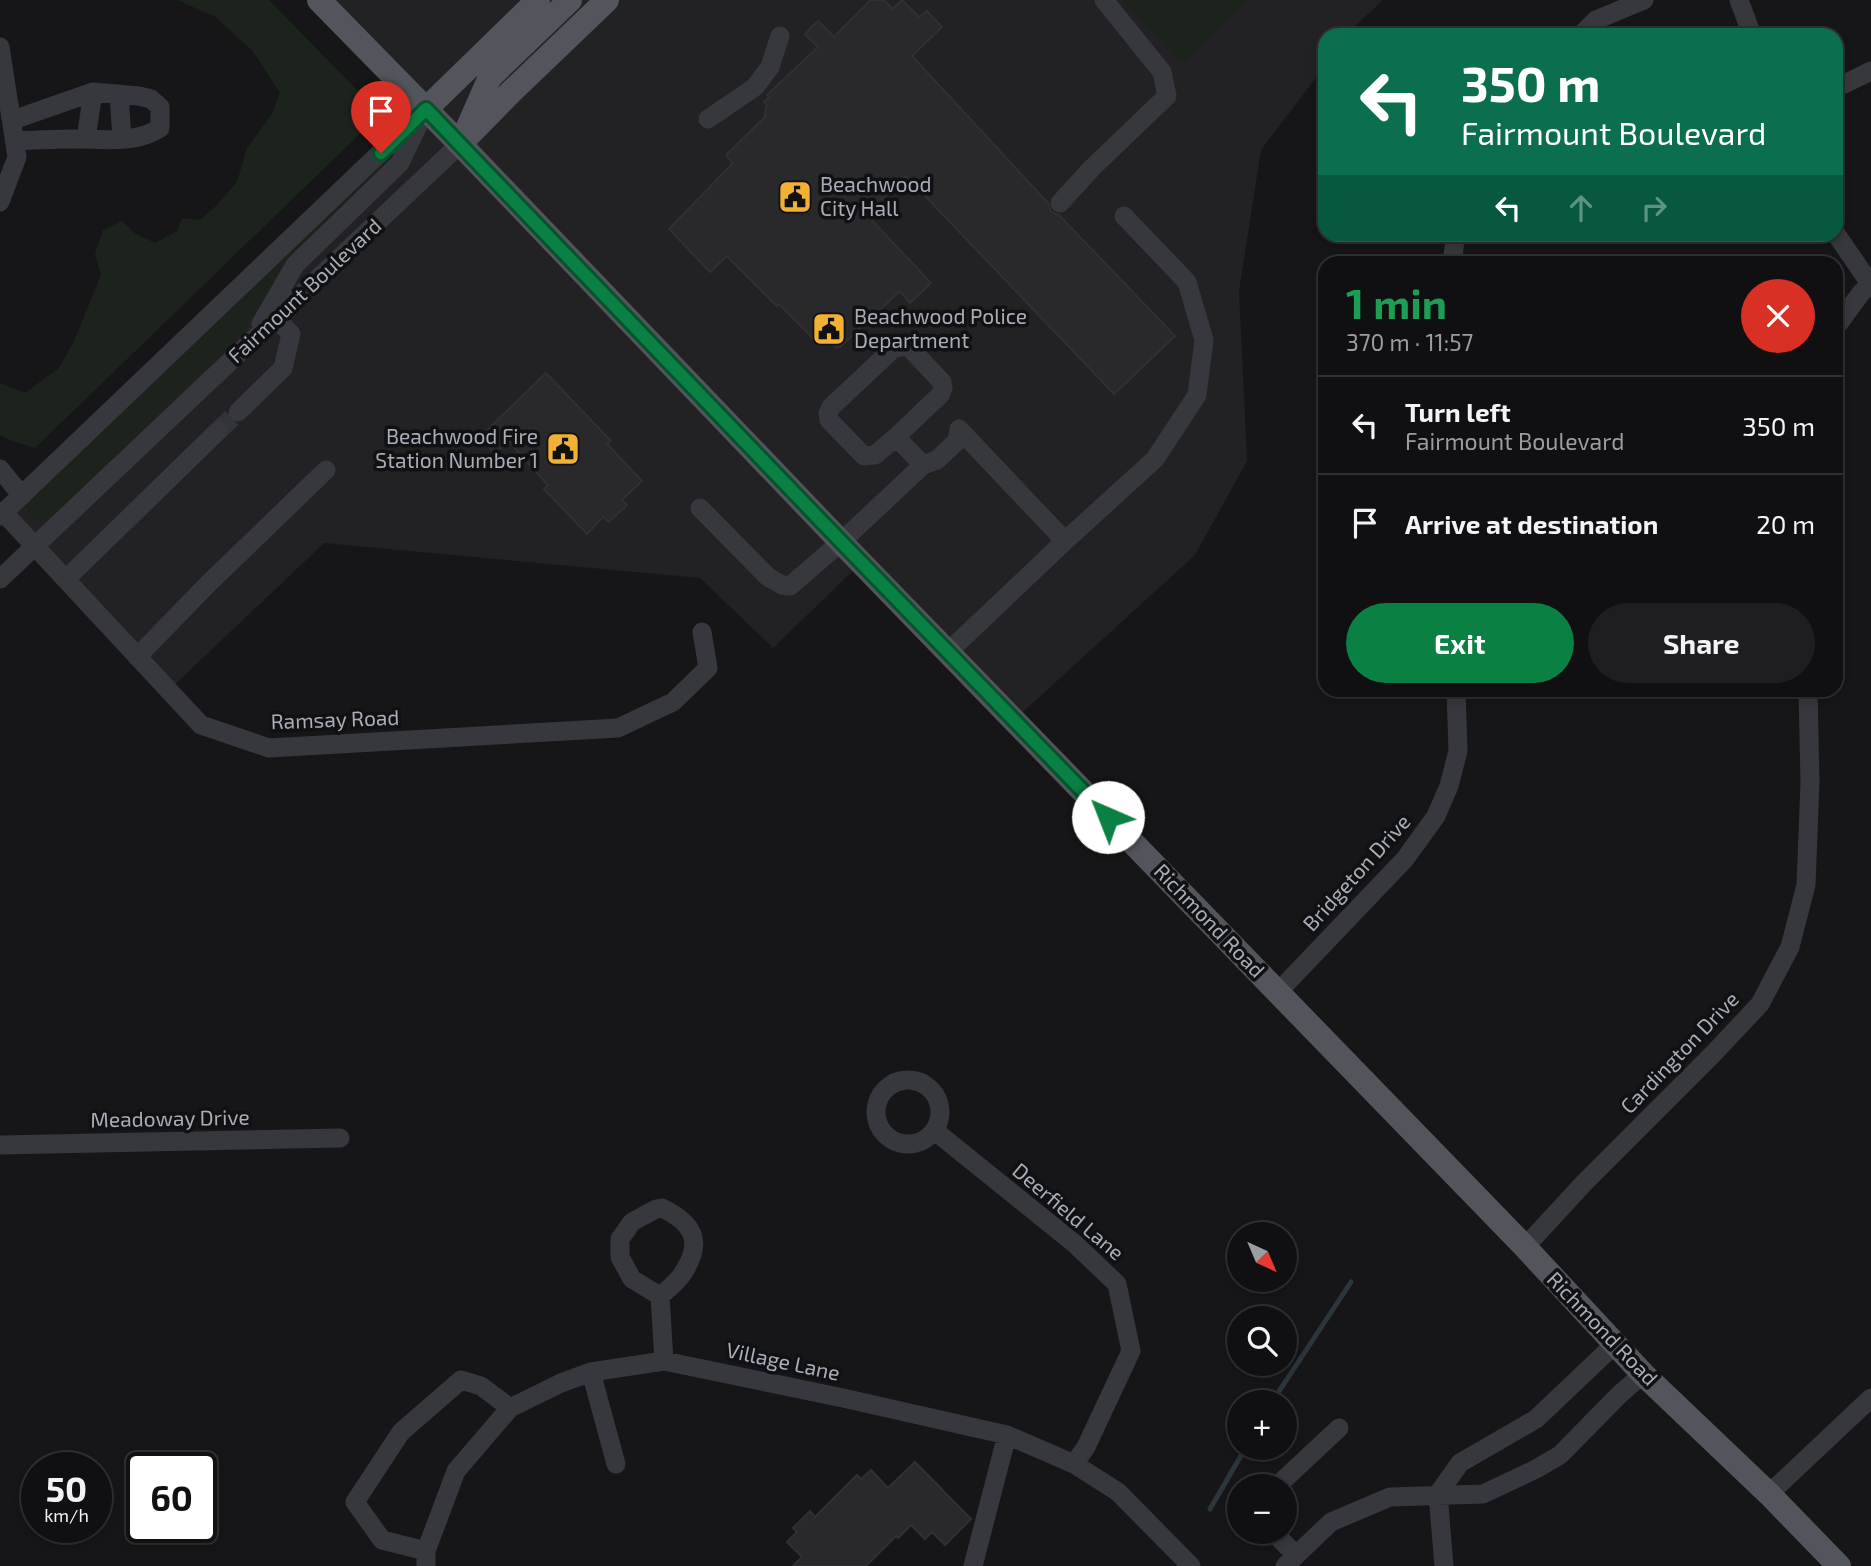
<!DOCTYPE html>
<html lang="en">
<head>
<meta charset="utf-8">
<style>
  :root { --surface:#101012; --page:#1e1e20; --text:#f1f3f6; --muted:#9c9d9f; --line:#303032; --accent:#0b8043 }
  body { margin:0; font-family:"Exo 2",sans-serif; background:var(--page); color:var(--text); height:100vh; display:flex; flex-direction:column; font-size:26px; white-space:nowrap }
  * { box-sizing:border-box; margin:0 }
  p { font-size:23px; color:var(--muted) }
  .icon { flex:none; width:38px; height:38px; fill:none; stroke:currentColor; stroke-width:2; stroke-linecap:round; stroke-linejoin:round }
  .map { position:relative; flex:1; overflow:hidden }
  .details { position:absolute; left:1318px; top:256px; width:525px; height:441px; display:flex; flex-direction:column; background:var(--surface); border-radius:21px; box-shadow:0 4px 10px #0003,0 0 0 2px var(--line) }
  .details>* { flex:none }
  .banner { position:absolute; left:1318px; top:28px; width:525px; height:214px; border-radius:21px; box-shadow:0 4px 10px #0003,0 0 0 2px var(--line); background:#0b6e4f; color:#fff; overflow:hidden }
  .needle { width:46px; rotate:136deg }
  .fabs { position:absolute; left:1227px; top:1222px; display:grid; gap:14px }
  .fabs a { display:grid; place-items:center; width:70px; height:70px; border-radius:50%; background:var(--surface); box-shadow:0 4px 10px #0003,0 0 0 2px var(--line); font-size:35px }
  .speed { position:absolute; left:21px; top:1452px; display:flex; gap:14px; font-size:35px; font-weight:700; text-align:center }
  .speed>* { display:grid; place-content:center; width:91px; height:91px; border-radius:50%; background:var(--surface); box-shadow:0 4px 10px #0003,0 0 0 2px var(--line); line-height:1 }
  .speed small { font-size:18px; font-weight:400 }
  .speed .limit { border:4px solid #111; border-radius:10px; background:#fff; color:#111 }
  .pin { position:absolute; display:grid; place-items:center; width:60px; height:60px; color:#fff; margin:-72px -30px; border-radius:50% 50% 50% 0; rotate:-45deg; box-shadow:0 0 7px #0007 }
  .pin .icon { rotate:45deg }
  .me { position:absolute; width:77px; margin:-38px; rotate:316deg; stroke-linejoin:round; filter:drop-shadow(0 0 5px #0008) }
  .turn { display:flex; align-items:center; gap:24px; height:147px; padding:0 28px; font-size:32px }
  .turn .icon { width:91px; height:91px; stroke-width:2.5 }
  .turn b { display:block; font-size:49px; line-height:60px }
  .lanes { display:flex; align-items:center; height:66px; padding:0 28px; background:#0003; justify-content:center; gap:35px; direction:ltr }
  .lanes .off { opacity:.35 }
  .round { display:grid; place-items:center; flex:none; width:74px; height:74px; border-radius:37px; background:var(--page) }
  .overview { display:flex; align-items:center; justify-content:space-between; height:119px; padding:0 28px }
  h1 { font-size:42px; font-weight:700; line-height:52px; color:#1e9e55 }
  .action { display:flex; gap:14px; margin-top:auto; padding:14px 28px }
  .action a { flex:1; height:80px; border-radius:42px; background:var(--accent); color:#fff; font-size:28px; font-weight:700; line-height:80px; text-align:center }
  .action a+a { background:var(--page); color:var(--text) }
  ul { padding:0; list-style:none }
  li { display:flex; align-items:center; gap:21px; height:98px; padding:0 28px; border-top:2px solid var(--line) }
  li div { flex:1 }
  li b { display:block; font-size:26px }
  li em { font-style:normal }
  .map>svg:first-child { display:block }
  .built { fill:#222225 }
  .green { fill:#1c231d }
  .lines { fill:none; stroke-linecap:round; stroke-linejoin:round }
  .stream { stroke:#2c353c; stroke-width:5 }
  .building { fill:#29292c; stroke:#303034; stroke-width:2 }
  .minor-tunnel { stroke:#333438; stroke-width:19; stroke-dasharray:19 10; stroke-linecap:butt }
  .minor { stroke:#37383d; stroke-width:19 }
  .major { stroke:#53555c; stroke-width:24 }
  .route-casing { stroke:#07532c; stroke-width:18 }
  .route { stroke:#0b8043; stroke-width:12 }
  .labels { text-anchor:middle; stroke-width:7; stroke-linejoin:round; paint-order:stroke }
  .poi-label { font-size:21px; fill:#a8adb8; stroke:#111113; text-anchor:start }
  .street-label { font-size:21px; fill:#a8adb8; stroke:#111113 }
</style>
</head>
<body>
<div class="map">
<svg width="1871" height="1566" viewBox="0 0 1871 1566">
  <rect width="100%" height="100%" fill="#161618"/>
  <!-- built -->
  <path class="built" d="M320 0H1383L1354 27 1348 35H1325V66L1261 150 1239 291 1247 461 1195 555 1014 720 861 563 773 648 700 578 324 543 169 690 4 513 426 109Z"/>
  <!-- green -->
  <path class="green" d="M177 0H269L363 96 370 114 368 126 35 448 9 440 0 435V383L25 393 59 368 75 339 101 275 95 254 103 230 122 221 136 234 155 243 177 231 182 218 200 220 217 205 237 182 247 148 272 114 280 93 252 50 214 16Z
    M1121 0H1249L1182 64Z
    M392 152 396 157 289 261 240 336 51 518 41 522 31 516 26 506 31 497Z"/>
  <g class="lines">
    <!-- stream -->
    <path class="stream" d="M1272 1402 1351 1282
      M1210 1509 1246 1447"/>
  </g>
  <!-- building -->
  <path class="building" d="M871 0H884L893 9 902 0 919 17 927 11 942 27 912 56 1048 203 1051 212 1059 215 1175 336 1114 394 906 176 866 214 931 283 910 303 900 291 840 347 838 346 836 348 827 338 820 345 779 304 777 306 727 256 710 272 669 229 733 163 726 155 765 117V111L767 105 764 102 769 97 767 95 818 47 805 34 818 21 834 37Z
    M546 373 611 441 607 444 642 481 622 500 627 505 609 522 603 517 587 534 544 489 548 485 508 441 495 454 480 437Z
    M915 1462 971 1519 945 1545 932 1532 925 1539 911 1525 898 1538 896 1536 866 1566H793L802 1557 787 1542 797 1532 793 1528 810 1511 815 1517 857 1475 861 1479 871 1470 888 1488Z"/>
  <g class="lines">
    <!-- minor-tunnel -->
    <path class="minor-tunnel" d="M218 431 238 412"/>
    <!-- minor -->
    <path class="minor" d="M1739 0 1752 35
      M1581 35 1596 20 1644 0
      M0 47 17 157 0 202
      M1836 88 1871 71
      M119 94 122 139
      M708 119 755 87 770 67 780 36
      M13 120 93 92 139 96 151 99 160 107V128C136 144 103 139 75 139 55 139 35 140 15 141
      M86 139 93 92
      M1060 203 1092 168 1167 96 1162 72 1104 0
      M1836 234 1871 285
      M1452 262 1456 234
      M261 324 295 265 400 163 420 121
      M1836 327 1861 293 1870 284
      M238 412 283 368 291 334 276 318
      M923 465 937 460 957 441 959 429
      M0 469 22 496
      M700 508 768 577 782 585 790 586 841 542 923 465 896 437 940 395 943 388 942 382 907 345 893 349 831 407 828 413 829 420 864 456 875 455 896 437
      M4 513 201 725 269 748 618 728 673 702 708 668 702 632
      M0 516 426 109
      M1065 541 1155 459 1197 395 1204 340 1187 282 1124 216
      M0 579 460 144
      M66 579 218 431
      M948 652 1065 541 959 429
      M137 657 208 584 326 470
      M1278 992 1405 859 1436 816 1449 786 1458 751 1456 690
      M876 1112a32 32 0 1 1 64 0a32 32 0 1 1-64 0Z
      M935 1131 1075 1244 1117 1284 1131 1351 1086 1447 1074 1464
      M0 1145 340 1138
      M662 1208C693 1223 704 1241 683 1273 678 1282 668 1289 660 1296L632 1279 620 1257V1239L632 1222 656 1209Z
      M1525 1247 1584 1183 1713 1054 1760 1004 1790 947 1806 885 1810 782 1808 690
      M660 1296 664 1361
      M591 1372 616 1464
      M1277 1486 1339 1428
      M1438 1494 1460 1463 1536 1419 1615 1344
      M1438 1494 1444 1566
      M1769 1494 1871 1398
      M1272 1531 1296 1555
      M426 1551 382 1540 355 1502 401 1432 461 1380 481 1386 510 1408
      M426 1566V1551L456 1471 510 1408 561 1383 591 1372 664 1361 843 1398 1007 1435 1074 1464 1118 1492 1191 1566
      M973 1566 1007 1435
      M1285 1566 1331 1522 1390 1497 1483 1494 1536 1469 1560 1455 1620 1394 1643 1374"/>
    <!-- major -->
    <path class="major" d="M319 0 460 144 841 542 1525 1247 1643 1374 1769 1494 1839 1566
      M426 109 538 0
      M468 127 490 77 570 0
      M460 144 512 91 607 0"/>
  </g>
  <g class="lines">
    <defs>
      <path id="route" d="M381 153 426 109 822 522 1108 817"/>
    </defs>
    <!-- route casing -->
    <use href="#route" class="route-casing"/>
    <!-- route -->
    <use href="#route" class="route"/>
  </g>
  <!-- icons -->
  <defs>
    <symbol id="civic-square" viewBox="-11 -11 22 22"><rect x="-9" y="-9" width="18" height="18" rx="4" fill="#f2b134" stroke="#111113"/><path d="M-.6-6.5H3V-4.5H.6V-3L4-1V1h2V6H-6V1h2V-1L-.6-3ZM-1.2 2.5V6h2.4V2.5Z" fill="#111"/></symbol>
  </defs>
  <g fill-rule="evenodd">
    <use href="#civic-square" x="776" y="178" width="38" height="38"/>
    <use href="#civic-square" x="810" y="310" width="38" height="38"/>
    <use href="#civic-square" x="544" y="430" width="38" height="38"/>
  </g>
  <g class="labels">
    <!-- poi labels -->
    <g class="poi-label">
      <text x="820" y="192">Beachwood<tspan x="820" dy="24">City Hall</tspan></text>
      <text x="854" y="324">Beachwood Police<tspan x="854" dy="24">Department</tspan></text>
      <text x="538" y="444" text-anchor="end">Beachwood Fire<tspan x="538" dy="24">Station Number 1</tspan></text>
    </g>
    <!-- street labels -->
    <g class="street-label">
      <text transform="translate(305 291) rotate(-43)" y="7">Fairmount Boulevard</text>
      <text transform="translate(335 720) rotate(-2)" y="7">Ramsay Road</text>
      <text transform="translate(1357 873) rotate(-48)" y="7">Bridgeton Drive</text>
      <text transform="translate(1209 921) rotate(46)" y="7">Richmond Road</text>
      <text transform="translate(1680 1053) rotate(-46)" y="7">Cardington Drive</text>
      <text transform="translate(170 1119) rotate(-1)" y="7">Meadoway Drive</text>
      <text transform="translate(1068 1212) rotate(40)" y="7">Deerfield Lane</text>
      <text transform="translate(1602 1329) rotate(46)" y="7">Richmond Road</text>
      <text transform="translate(783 1362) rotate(12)" y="7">Village Lane</text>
    </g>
  </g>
</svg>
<div class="fabs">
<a><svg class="needle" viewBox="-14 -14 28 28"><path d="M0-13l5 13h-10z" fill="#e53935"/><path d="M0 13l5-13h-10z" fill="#9c9d9f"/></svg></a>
<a><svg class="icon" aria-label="search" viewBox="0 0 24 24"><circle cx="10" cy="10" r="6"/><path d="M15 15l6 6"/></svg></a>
<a>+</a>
<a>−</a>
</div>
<div class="speed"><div>50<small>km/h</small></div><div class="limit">60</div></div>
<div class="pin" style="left:381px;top:153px;background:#d93025"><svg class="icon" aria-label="arrive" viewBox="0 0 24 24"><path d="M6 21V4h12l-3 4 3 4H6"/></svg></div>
<svg class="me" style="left:1108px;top:817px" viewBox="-20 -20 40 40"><circle r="19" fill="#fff"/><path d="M0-13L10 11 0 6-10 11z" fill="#0b8043"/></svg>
<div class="banner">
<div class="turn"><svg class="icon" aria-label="left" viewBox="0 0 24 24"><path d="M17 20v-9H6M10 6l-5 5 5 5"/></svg><div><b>350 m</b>Fairmount Boulevard</div></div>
<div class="lanes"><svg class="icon" aria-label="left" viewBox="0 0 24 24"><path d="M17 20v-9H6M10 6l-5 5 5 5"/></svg><svg class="icon off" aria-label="ahead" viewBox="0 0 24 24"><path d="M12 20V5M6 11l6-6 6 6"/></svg><svg class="icon off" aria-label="right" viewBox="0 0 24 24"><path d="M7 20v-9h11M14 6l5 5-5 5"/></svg></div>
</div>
<section class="details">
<div class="overview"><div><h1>1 min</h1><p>370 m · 11:57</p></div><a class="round" style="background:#d93025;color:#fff"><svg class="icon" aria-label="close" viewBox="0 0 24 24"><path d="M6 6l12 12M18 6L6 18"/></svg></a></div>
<ul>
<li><svg class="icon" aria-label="left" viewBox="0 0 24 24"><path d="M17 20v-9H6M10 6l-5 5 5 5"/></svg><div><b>Turn left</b><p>Fairmount Boulevard</p></div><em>350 m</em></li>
<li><svg class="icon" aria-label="arrive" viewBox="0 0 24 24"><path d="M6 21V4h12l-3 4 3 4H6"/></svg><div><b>Arrive at destination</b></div><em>20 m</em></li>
</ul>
<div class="action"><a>Exit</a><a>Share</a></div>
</section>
</div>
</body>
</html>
